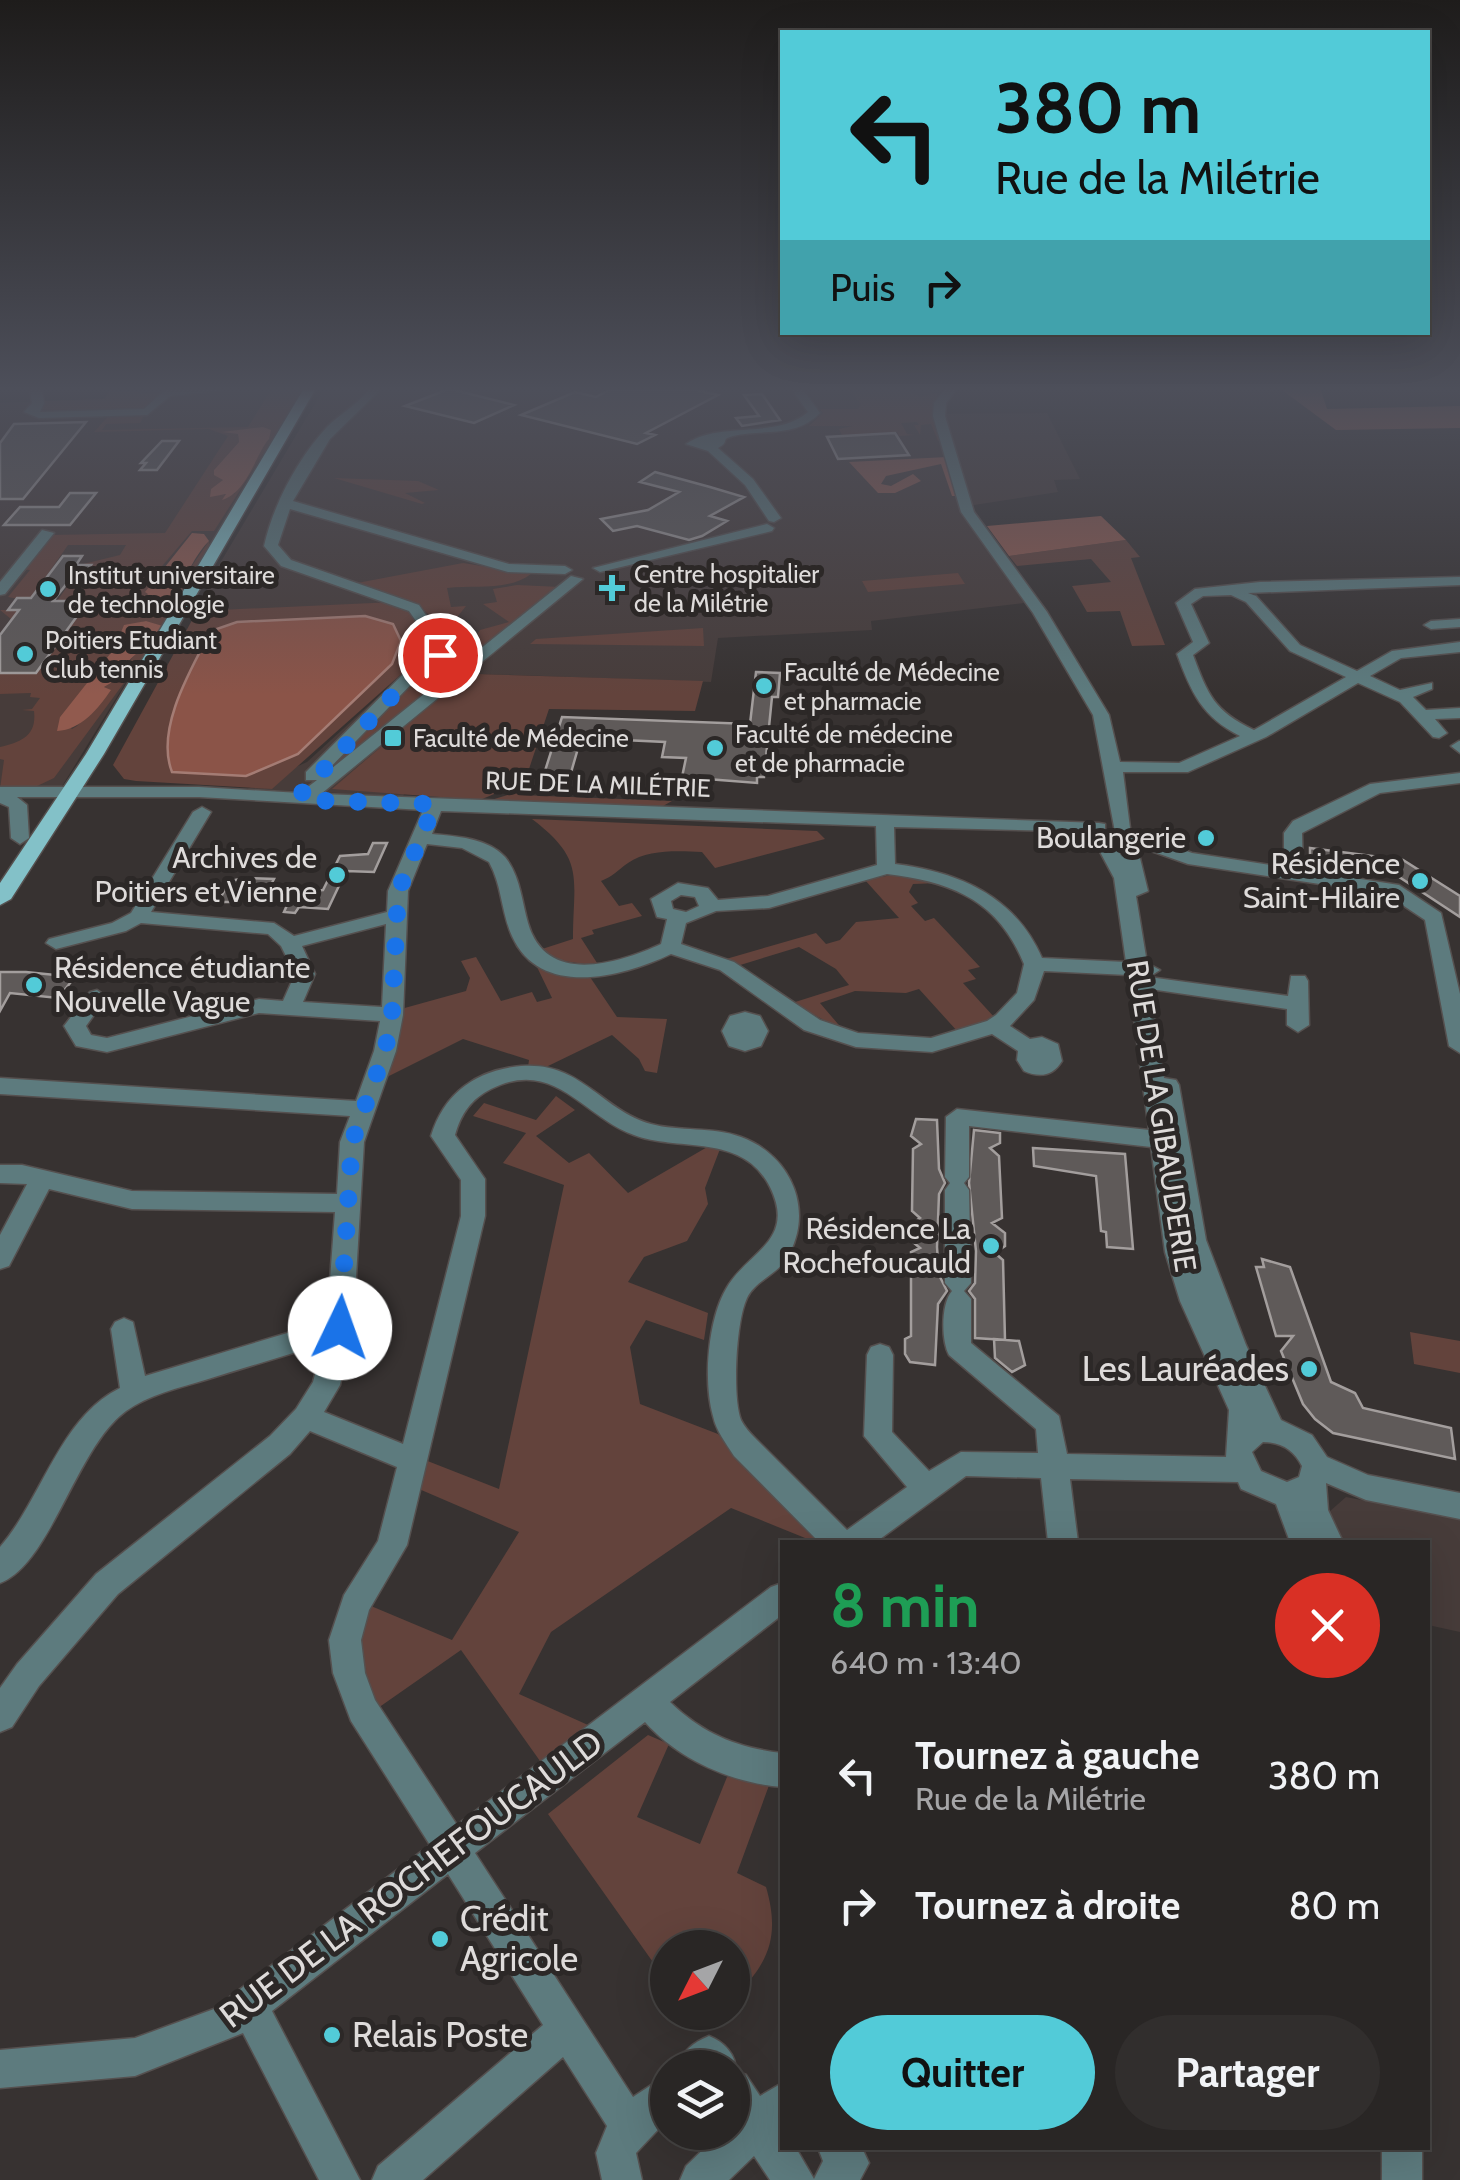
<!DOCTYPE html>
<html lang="fr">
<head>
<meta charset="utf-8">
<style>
  :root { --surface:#292625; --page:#312e2d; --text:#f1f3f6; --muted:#a5a5a7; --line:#454342; --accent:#52cbd8 }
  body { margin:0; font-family:Cabin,sans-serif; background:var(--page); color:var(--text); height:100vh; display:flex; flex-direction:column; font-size:38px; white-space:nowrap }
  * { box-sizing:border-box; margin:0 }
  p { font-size:32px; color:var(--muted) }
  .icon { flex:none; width:55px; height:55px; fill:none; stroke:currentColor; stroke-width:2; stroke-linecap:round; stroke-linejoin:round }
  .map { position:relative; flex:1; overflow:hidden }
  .sheet { position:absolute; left:780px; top:1540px; width:650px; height:610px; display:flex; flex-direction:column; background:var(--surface); border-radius:0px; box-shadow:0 10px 40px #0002,0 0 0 2px var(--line) }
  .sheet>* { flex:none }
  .guide { position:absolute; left:780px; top:30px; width:650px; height:305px; border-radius:0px; box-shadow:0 10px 40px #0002,0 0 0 2px var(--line); background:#52cbd8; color:#111; overflow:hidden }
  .needle { width:65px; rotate:228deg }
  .fabs { position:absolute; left:650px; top:1930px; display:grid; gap:20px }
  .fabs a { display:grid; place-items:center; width:100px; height:100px; border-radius:50%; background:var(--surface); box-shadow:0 10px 40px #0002,0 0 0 2px var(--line); font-size:50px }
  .pin { position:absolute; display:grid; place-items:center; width:85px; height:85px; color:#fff; margin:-42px; border:5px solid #fff; border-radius:50%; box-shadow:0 2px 10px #0007 }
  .me { position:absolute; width:110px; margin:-55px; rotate:3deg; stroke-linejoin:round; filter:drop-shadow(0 0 8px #0008) }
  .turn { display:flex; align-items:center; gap:35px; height:210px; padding:0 50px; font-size:45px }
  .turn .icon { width:130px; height:130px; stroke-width:2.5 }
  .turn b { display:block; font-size:70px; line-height:85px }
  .then { display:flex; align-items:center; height:95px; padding:0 50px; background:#0003; gap:20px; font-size:38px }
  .round { display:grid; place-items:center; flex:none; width:105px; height:105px; border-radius:52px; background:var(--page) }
  .headline { display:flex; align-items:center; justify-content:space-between; height:170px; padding:0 50px }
  h1 { font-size:60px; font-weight:800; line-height:75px; color:#1e9e55 }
  .primary-button { display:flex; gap:20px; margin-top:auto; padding:20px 50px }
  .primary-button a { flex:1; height:115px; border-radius:60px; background:var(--accent); color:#111; font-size:40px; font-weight:800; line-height:115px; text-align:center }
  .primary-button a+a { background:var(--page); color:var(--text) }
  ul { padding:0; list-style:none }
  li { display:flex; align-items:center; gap:30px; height:130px; padding:0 50px }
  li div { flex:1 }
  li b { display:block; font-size:38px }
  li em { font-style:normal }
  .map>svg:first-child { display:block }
  .built { fill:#473c3a }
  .green { fill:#63433c; fill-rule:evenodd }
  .forest { fill:#915a4e }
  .water { fill:#8b5448; stroke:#a47c74; stroke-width:2.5 }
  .building { fill:#5f5a59; stroke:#a39e9d; stroke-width:2.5 }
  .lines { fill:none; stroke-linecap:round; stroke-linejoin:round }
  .minor-casing { stroke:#55504f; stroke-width:3 }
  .major-casing { stroke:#55504f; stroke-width:3 }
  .minor { fill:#5d7b7e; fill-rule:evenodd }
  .major { fill:#83c1c8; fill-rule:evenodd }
  .route { stroke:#1a73e8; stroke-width:18; stroke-dasharray:0 32.4 }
  .poi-dot { fill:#52cbd8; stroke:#2c2827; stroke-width:4 }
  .labels { text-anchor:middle; stroke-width:10; stroke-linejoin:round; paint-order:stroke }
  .far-poi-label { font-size:25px; fill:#dedbda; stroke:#2c2827; text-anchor:start }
  .far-street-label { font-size:25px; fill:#dedbda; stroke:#2c2827 }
  .poi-label { font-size:30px; fill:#dedbda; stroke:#2c2827; text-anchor:end }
  .street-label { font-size:30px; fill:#dedbda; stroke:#2c2827 }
  .near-poi-label { font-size:35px; fill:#dedbda; stroke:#2c2827; text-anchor:start }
  .near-street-label { font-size:35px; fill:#dedbda; stroke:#2c2827 }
</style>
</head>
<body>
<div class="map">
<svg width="1460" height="2180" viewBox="0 0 1460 2180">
  <rect width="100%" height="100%" fill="#373231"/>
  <!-- built -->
  <path class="built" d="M110 390H271L282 428 61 788 0 790V403L104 399Z
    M323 390H928L934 394 932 414 1047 413 1080 479 1054 480 1058 492 961 507 1024 603 871 621 872 630 718 638 711 682 484 674 403 796 247 789 307 762 402 675 427 645 257 609 198 611 213 575Z
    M1346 1497 1460 1519V1632L1428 1625V1542H1344L1329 1512Z"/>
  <!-- green -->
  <path class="green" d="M110 390 159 394 147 409 51 414 53 410 36 409 45 401 105 399Z
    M271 390H304L214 531H192L151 579 150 594 139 602 153 611 163 608 209 541 210 549 163 626 145 621 125 627 114 650 60 717 72 729 77 726 110 690 104 687 123 676 121 671 138 651 151 645 143 657 54 778 35 787 0 789 4 760 0 759V747C21 742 37 736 34 711L22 710 32 709 40 698 30 697 31 693 0 694V673H36L68 628 9 623 11 619 0 610H94L97 605H90L91 601H57L74 577H127L132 570 90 569 93 564H83L120 555 126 545H68L29 601 8 597 30 570 21 569 49 535 165 533 228 436 209 429 94 432 110 414 144 415 140 423 106 424 102 430 248 427ZM263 427 270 430 268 438 234 494 211 495 223 480 214 470 239 442 238 434 233 432Z
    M849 390H906L920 397 937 393 943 441H938L931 424 921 425 920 435 914 425H919L917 422 901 423 907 434 915 435 899 436 897 432 842 435 839 429 853 426H809L823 413 820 409H858L861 404Z
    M334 478 418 481 439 490 405 493 425 503 422 504Z
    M1126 540 1140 557 1131 558 1165 645 1132 646 1120 611 1087 612 1072 586 1111 582 1091 559 1017 566 1009 556Z
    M463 563 531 574C509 591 475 585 447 588L451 607 466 606 447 630 453 637 416 603 357 583Z
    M958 573 965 584 868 592 862 581Z
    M517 585 561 587 485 648 464 649 455 640 472 642 480 630 509 622 483 604 497 602 493 589Z
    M394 602 409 607 429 636 416 661 272 789 136 781 124 779 113 765 197 611Z
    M703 628 704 646 530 644 536 639Z
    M477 674 703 681 695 711 549 709 525 781 480 800 332 789 440 696Z
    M417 675 446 682 312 784Z
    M521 791V795L672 801 663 806 491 800Z
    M532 819 817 831 825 839 715 868 702 852C678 851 648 849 628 863 618 870 612 877 601 881L619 906 632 903 642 916 592 930 594 934 581 938 599 966 563 961 539 950 573 939C573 877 586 860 532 819Z
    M897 874 940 883 913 884 909 892 918 903 911 906 925 921 934 918 980 967 968 970 976 979 963 983 995 1018 958 1032 919 989 906 993 855 991 820 1003 844 1031 792 1003 849 985 836 969 799 947 737 966 726 959 816 933 826 944 840 940 856 922 899 918 865 880Z
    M476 957 501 1001 532 992 537 1002 552 998 537 967 541 966 590 977 617 1017 667 1019 657 1073 645 1071 639 1059 612 1035 546 1067H528L529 1060 463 1039 385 1078 401 1009 466 991 470 978 461 961Z
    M556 1096 575 1110 536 1136 569 1163 589 1153 628 1193 709 1146 720 1149 705 1188 708 1204 687 1241 644 1257 628 1282 708 1313 704 1340 646 1320 630 1347 640 1404 718 1434 811 1532 815 1542 731 1508 551 1632 519 1694 588 1725 540 1761 461 1650 378 1708C360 1672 355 1643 371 1606L452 1640 519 1532 419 1489 425 1460 499 1489 564 1185 503 1163 526 1133 473 1116 484 1103 536 1120Z
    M1410 1332 1460 1341V1373L1414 1364Z
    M648 1735 669 1744 637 1817 700 1844 727 1777 771 1780 737 1873 766 1887C780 1935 770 1963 733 1998L732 1948H668L667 1982 548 1814Z"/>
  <!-- forest -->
  <path class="forest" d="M1282 390H1321L1327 409 1460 406V428L1336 430Z
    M263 427 271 430 269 439C256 453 248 492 222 500L226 494 210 497 211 489 223 480 214 475V470L239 442 238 434 222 432Z
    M947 457 957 496H952L941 464 886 476 881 484 891 486 913 474 921 481 895 493H878L849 462Z
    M1101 516 1126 540 1009 556 987 526Z
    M192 533 204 534 209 541C181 569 182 614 137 608L148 594 145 592Z
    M146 621 163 626C151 645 134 652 121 670L123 676 104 687 111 690C98 709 81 730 57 731L60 717 114 649 124 625Z"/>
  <!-- water -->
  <path class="water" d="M365 616 393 624 401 641 392 664 298 754 246 776 172 772C155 729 191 669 211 631L237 622Z"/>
  <!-- building -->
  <path class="building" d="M446 390H454L514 405 474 423 405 406Z
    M609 390H696L718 395 646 433 655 435 637 444 521 415 575 392 596 397Z
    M762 394 780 420 742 426 736 418 759 416 744 395Z
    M86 422 23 499H0V443L14 424Z
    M895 433 909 455 838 459 827 437Z
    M162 441H179L157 470H140L146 463H141Z
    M655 472 710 487 744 497 710 516 727 521 702 536 689 540 637 526 613 531 601 519 648 510 679 492 640 482Z
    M70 493H96L70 525H4L20 507H59Z
    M63 556H82L76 565H91L82 577H72L53 601H88L36 673H0V635L19 610H8L17 598H31Z
    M756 672 780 673 778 697H772L764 777H757V783L682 777 686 758 662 757 665 742 581 738 570 776 544 774 562 717 750 724Z
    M373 843H387L374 872 346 871 328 909 299 907 295 913 284 912 293 892 323 890 340 856 368 854Z
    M1310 848 1403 860 1460 896V917L1393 873 1310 860Z
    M244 878 274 879 264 898 234 896 231 902H218L230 881Z
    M0 972H26L75 977 58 998 10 993 0 1011Z
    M916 1119 937 1120 939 1169 945 1183 939 1194 937 1247 939 1275 947 1291 938 1304 935 1365 910 1362 905 1354V1339L911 1336V1252L920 1248 908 1238 909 1226 920 1218 912 1211 913 1149 921 1144 911 1136Z
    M974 1130 1000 1133V1143L990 1148 999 1156 1002 1218 992 1223 1005 1233V1246L995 1253 1003 1260 1005 1340 975 1338V1299L969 1291 975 1283 976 1251 969 1183Z
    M1033 1148 1125 1154 1133 1249 1107 1247 1106 1232 1101 1231 1096 1176 1034 1166Z
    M1262 1259 1290 1267 1331 1382 1355 1393 1363 1408 1451 1428 1455 1459 1333 1433 1315 1419 1303 1404 1281 1351 1293 1336H1276L1256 1267H1264Z
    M994 1339 1019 1341 1025 1365 1012 1372 995 1358Z"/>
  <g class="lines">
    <defs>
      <path id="minor" d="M30 390H42L44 403 40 412 144 409 165 390H223L170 396 147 415 39 418 24 412 32 403Z
        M369 390H380L330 439 293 501 509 564 565 566 572 570 565 574 508 572 290 509 278 545 291 560 419 605 447 646 463 654 428 667 321 777 571 576 583 579 321 794 1099 823 1105 824V832L894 827 895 864C959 872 1015 896 1042 958L1126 962 1114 878 1098 848 1100 844H1114L1122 857 1120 848 1129 842V835L1136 833 1192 853 1284 867V833L1293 821 1370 784 1460 773V783L1380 793 1302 833 1303 870 1399 885 1441 913 1460 994V1053L1449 1046 1425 920 1386 894 1188 864 1137 846 1148 891 1136 896 1147 963 1160 970 1149 977 1288 996 1291 976H1305L1308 981 1309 1025 1298 1032 1287 1025V1009L1150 989 1164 1078 1176 1080 1179 1085 1206 1240 1246 1345 1281 1420 1312 1435 1327 1457 1368 1475 1460 1493V1519L1366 1500 1326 1483 1328 1510 1343 1542H1290L1276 1504 1241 1489 1238 1482 1070 1479 1078 1542H1048L1041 1478 966 1476 876 1542H819L734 1456C726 1443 716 1431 713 1416 703 1381 708 1320 726 1289 746 1252 797 1242 770 1187 743 1133 680 1152 634 1135 582 1116 554 1057 491 1089 471 1099 461 1114 455 1135L485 1179V1216L407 1545 369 1610 361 1640 365 1673 375 1700 457 1825 771 1587 782 1583V1615L670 1702C703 1734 738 1748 782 1753V1787C732 1783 679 1760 645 1722L475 1853 633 2097 668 2074V2119L636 2153 642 2180H602L596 2153 607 2126 563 2057 423 2180H372L378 2166 543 2025 448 1874 272 2011 360 2180H319L243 2033 135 2076 0 2088V2050L135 2038 214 2009 430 1845 351 1721 333 1673 329 1640 344 1595 378 1541 397 1467 310 1431 290 1454 118 1594 39 1686 12 1727 0 1732V1688L17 1664 96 1574 270 1436 296 1409 313 1382 323 1344C283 1356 244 1368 205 1380 179 1388 148 1395 126 1411 76 1447 51 1564 0 1583V1547C42 1499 60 1417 120 1388L111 1329 115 1322 124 1318 133 1322 145 1376 327 1321 335 1212 132 1209 49 1189 9 1266 0 1269V1235L27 1184 0 1183V1165H22L132 1191 337 1194 340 1142 350 1116 0 1094V1078L356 1101 374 1051 380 1021 259 1013 107 1052 76 1046 64 1026 90 992 97 990 107 997 86 1026 91 1035 107 1038 259 999 283 1001 295 974 281 946 268 934 141 923 126 931 56 949 46 943 49 939 112 923 131 913 193 812 202 807 211 812 151 912 274 923 294 936 387 912 388 891 423 810 199 797H17L27 805 29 838 20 844 11 838 9 807 0 803V787H199L300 793 317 780H306V772L416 661 439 654 409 611 281 566 264 546C273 505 298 458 327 427 340 414 357 405 369 390ZM441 811 876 826 877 865 768 896 718 900 708 888 678 883 651 899 657 917 667 919 661 944C617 964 546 986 528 923 522 902 520 875 505 857 488 838 455 836 432 834ZM427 844 462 848 489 862C502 885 501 912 512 936 540 999 623 977 671 954L720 970 804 1030 856 1047 932 1052 992 1034 1018 1051 1017 1060 1024 1071C1040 1078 1053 1076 1062 1061L1058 1044 1042 1037 1030 1039 1010 1026 1034 1000 1044 971 1128 975 1149 1130 957 1109 946 1117 945 1177 950 1183 945 1190V1283L952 1291C941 1303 941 1340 949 1355L1036 1429 1038 1453 961 1452 929 1471 892 1432 893 1355 889 1347 880 1344 871 1347 867 1355 864 1436 907 1487 847 1530 755 1438C750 1433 744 1426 741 1420 732 1396 736 1321 747 1298 754 1282 775 1275 785 1261 816 1214 793 1156 741 1137 712 1126 680 1132 651 1124 601 1110 581 1061 521 1066 476 1070 444 1093 431 1136L461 1180V1216L403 1444 324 1412 340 1385 353 1328 364 1142 396 1051 403 1015 408 891ZM887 874C952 882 998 900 1024 964L1017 993 996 1015 987 1021 931 1038 858 1033 820 1020 734 962 681 944 686 923 716 911 769 908ZM681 895 695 897 699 906 686 912 673 909 671 901ZM386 924 382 1007 303 1002 315 974 302 946ZM969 1126 1151 1147 1165 1252 1180 1301 1229 1410 1226 1457 1067 1454 1059 1416 971 1343V1299L964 1291 971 1283 969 1190 964 1183 969 1177ZM1263 1442C1281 1442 1294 1450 1302 1466L1299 1477 1287 1482 1261 1471 1252 1452Z
        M792 390H803L820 413C796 438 764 429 733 436 719 440 731 441 718 448L753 479 781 518 774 522 769 521 745 485 708 451 686 444C720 420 776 440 808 412Z
        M945 390H956L946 403 945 416 974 512 1047 612 1109 715 1120 762 1179 763 1240 736C1202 717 1191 692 1177 654L1193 642 1176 603 1195 589 1260 582 1460 577V585L1248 593 1256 596 1300 645 1357 671 1392 651 1460 642V652L1401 658 1370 676 1400 690 1432 683V689L1413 697 1426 710 1460 708V718L1435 719 1447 733 1439 738 1433 737 1400 702 1358 683 1266 737 1188 772H1123L1130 828 1127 832H1115L1093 715 1033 613 961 512 933 416 934 403ZM1231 595 1246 602 1290 651 1346 677 1254 730C1214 711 1208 695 1193 655L1209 643 1191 604 1203 596Z
        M767 524 774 528 772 531 600 572 593 568Z
        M42 530 54 533 5 594 0 595V582Z
        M1460 619V627L1431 629 1424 625 1431 621Z
        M1459 741H1460V753L1451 746Z
        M745 1012 760 1016 768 1031 761 1046 745 1051 729 1046 722 1031 730 1016Z
        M709 2036C724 2042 736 2054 736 2071L746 2075 760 2096 782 2083V2148H796L814 2179 823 2161 818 2148H862L869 2163 860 2180H770L754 2156 729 2180H680L686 2166 721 2132H732V2068H676C683 2051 692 2043 709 2036Z
        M1382 2148H1422V2180H1382Z"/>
      <path id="major" d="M303 390H315L104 754 11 899 0 905V883L86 754Z"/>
    </defs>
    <!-- minor casing -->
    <use href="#minor" class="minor-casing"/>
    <!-- major casing -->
    <use href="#major" class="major-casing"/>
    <!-- minor -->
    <use href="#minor" class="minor"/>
    <!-- major -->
    <use href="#major" class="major"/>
  </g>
  <!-- sky -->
  <linearGradient id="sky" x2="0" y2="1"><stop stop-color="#1e1c1b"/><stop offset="0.56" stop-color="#4d4f5a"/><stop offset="1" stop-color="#4d4f5a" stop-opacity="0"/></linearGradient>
  <rect width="1460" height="695" fill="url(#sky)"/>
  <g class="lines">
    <!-- route -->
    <path class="route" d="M340 1328 352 1142 385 1051 392 1015 398 892 435 804 302 800 300 795 422 664 440 655"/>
  </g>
  <!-- markers -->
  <g class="poi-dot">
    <path d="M607 573h10v10h10v10h-10v10h-10v-10h-10v-10h10z"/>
    <circle cx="48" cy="589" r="10"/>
    <circle cx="25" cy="654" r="10"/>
    <circle cx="764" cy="686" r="10"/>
    <rect x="383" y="728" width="20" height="20" rx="5"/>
    <circle cx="715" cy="748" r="10"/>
    <circle cx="1206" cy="838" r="10"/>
    <circle cx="337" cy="875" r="10"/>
    <circle cx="1420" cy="881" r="10"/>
    <circle cx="34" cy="985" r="10"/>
    <circle cx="991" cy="1246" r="10"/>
    <circle cx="1309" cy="1369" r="10"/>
    <circle cx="440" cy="1939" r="10"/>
    <circle cx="332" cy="2035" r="10"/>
  </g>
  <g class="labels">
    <!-- far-poi labels -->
    <g class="far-poi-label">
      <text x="634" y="583">Centre hospitalier<tspan x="634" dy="29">de la Milétrie</tspan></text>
      <text x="68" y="584">Institut universitaire<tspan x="68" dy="29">de technologie</tspan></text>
      <text x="45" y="649">Poitiers Etudiant<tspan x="45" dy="29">Club tennis</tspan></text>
      <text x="784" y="681">Faculté de Médecine<tspan x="784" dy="29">et pharmacie</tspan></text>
      <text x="735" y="743">Faculté de médecine<tspan x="735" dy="29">et de pharmacie</tspan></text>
      <text x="413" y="747">Faculté de Médecine</text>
    </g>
    <!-- far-street labels -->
    <g class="far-street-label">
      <text transform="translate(598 784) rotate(2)" y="9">RUE DE LA MILÉTRIE</text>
    </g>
    <!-- poi labels -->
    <g class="poi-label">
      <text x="1186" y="848">Boulangerie</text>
      <text x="317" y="868">Archives de<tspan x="317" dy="34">Poitiers et Vienne</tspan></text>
      <text x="1400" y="874">Résidence<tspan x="1400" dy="34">Saint-Hilaire</tspan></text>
      <text x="54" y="978" text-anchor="start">Résidence étudiante<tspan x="54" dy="34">Nouvelle Vague</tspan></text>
      <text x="971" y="1239">Résidence La<tspan x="971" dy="34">Rochefoucauld</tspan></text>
    </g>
    <!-- street labels -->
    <g class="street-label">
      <text transform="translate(1161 1116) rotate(81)" y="10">RUE DE LA GIBAUDERIE</text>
    </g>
    <!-- near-poi labels -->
    <g class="near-poi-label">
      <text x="1289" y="1381" text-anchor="end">Les Lauréades</text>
      <text x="460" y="1931">Crédit<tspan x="460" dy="40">Agricole</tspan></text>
      <text x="352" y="2047">Relais Poste</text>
    </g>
    <!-- near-street labels -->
    <g class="near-street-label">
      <text transform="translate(411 1879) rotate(-37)" y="12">RUE DE LA ROCHEFOUCAULD</text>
    </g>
  </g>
</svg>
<div class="fabs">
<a><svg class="needle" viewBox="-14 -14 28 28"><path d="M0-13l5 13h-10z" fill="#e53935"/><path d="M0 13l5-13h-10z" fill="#a5a5a7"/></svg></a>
<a><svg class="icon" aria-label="layers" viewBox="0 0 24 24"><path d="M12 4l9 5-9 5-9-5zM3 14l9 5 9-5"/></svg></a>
</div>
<div class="pin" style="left:440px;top:655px;background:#d93025"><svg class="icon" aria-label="arrive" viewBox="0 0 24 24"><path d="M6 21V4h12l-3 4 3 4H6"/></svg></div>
<svg class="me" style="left:340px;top:1328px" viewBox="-20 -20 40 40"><circle r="19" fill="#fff"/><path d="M0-13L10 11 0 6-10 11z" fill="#1a73e8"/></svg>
<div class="guide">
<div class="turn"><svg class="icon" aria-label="left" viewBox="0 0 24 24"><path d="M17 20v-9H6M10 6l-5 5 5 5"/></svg><div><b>380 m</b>Rue de la Milétrie</div></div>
<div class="then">Puis<svg class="icon" aria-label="right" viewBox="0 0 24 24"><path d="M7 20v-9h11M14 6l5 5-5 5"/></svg></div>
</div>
<section class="sheet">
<div class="headline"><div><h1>8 min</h1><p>640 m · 13:40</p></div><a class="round" style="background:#d93025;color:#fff"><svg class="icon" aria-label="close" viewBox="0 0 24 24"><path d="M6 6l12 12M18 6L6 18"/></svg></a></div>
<ul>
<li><svg class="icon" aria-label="left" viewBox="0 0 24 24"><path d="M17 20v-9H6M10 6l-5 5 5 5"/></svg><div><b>Tournez à gauche</b><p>Rue de la Milétrie</p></div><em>380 m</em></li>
<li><svg class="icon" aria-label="right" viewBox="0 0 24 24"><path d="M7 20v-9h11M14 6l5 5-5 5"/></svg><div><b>Tournez à droite</b></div><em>80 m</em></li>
</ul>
<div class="primary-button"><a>Quitter</a><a>Partager</a></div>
</section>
</div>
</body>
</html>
